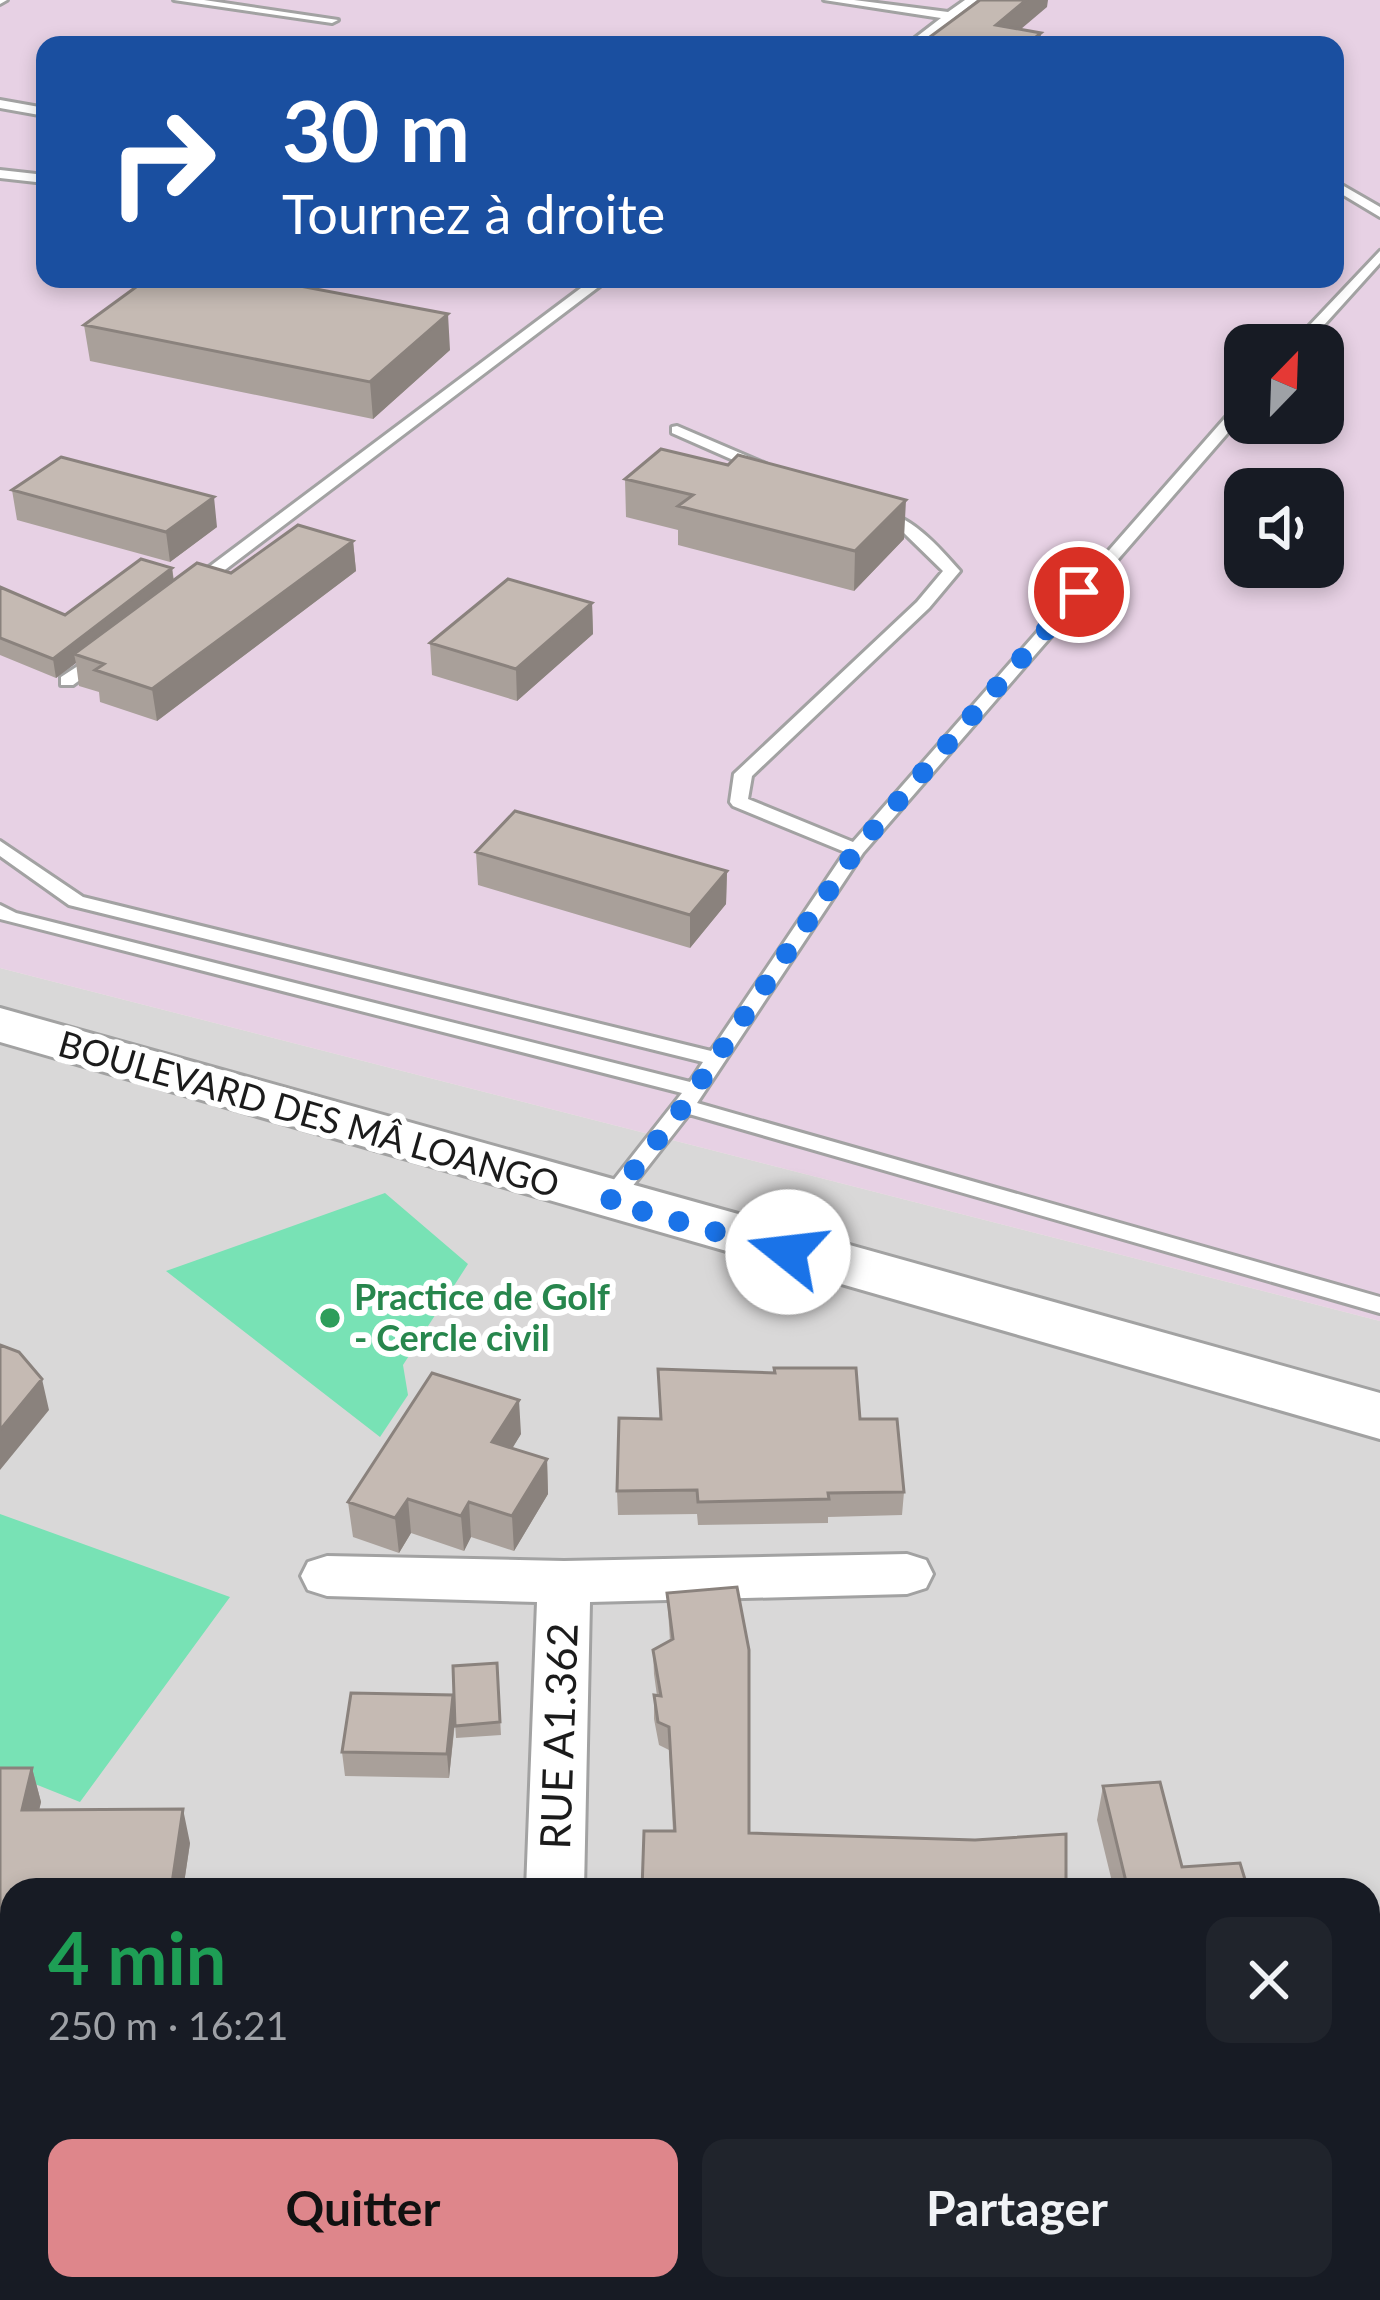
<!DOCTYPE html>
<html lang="fr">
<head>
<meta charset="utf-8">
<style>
  :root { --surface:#171b24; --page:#20242c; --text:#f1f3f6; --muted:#9ea1a6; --accent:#de868b }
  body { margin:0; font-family:Lato,sans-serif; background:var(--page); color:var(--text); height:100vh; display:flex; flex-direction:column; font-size:45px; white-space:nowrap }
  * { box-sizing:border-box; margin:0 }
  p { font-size:39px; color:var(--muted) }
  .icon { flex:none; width:66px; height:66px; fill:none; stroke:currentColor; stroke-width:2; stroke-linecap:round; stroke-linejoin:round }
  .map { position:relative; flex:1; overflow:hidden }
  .drawer { position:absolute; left:0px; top:1878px; width:1380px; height:423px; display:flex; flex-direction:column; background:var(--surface); border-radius:36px 36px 0 0; box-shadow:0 6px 18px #0003 }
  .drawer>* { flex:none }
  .hud { position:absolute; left:36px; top:36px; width:1308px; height:252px; border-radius:24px; box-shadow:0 6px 18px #0003; background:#1a4fa0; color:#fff; overflow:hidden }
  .needle { width:78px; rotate:23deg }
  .fabs { position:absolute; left:1224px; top:324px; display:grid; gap:24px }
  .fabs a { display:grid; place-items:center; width:120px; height:120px; border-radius:24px; background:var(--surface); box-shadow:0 6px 18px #0003; font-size:60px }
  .pin { position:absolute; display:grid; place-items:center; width:102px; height:102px; color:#fff; margin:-51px; border:6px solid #fff; border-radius:50%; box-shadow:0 3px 12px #0007 }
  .me { position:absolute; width:132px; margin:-66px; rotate:286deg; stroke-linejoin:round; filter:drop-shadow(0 0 9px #0008) }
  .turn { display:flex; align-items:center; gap:42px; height:252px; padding:0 48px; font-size:54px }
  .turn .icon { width:156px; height:156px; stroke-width:2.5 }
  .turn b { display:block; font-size:84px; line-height:102px }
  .round { display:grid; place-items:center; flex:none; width:126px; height:126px; border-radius:24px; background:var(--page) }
  .head { display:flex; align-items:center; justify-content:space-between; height:204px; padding:0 48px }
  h1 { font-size:72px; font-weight:700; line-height:90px; color:#1e9e55 }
  .cta { display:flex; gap:24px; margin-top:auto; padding:24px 48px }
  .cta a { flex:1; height:138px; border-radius:24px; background:var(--accent); color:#111; font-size:48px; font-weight:700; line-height:138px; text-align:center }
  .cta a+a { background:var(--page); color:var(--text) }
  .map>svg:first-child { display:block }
  .residential { fill:#d9d8d8; fill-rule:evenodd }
  .industrial { fill:#e7d1e4; fill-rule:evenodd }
  .pitch { fill:#78e2b5 }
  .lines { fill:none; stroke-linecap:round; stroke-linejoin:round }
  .service-casing { stroke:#a2a2a2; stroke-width:6 }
  .minor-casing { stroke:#a2a2a2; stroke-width:6 }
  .tertiary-casing { stroke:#a2a2a2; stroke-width:6 }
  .service { fill:#fff; fill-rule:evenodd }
  .minor { fill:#fff; fill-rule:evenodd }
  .tertiary { fill:#fff; fill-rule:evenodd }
  .wall { fill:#a9a09a }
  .shaded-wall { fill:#8a827d }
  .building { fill:#c5bab3; stroke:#8a827d; stroke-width:3 }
  .route { stroke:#1a73e8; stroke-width:21; stroke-dasharray:0 37.8 }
  .leisure-dot { fill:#2e9e5b; stroke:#fff; stroke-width:4.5 }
  .labels { text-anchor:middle; stroke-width:12; stroke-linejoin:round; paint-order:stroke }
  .street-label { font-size:36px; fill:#1b1b1b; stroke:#fff }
  .leisure-label { font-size:36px; font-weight:bold; fill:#27864d; stroke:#fff; text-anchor:start }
  .near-street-label { font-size:42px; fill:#1b1b1b; stroke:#fff }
</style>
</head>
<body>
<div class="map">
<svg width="1380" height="2300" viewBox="0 0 1380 2300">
  <rect width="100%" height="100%" fill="#eee8e0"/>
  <!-- residential -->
  <path class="residential" d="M0 968 1380 1321V2300H0ZM12 1890H1368V2289H12Z"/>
  <!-- industrial -->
  <path class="industrial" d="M0 0H1380V1321L0 968ZM45 45H1335V279H45ZM1245 345H1323V423H1245ZM1245 489H1323V567H1245Z"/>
  <!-- pitch -->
  <path class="pitch" d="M385 1193 468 1264 403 1365 408 1395 380 1437 166 1271Z
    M0 1514 230 1597 80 1802 0 1770Z"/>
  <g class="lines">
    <defs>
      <path id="service" d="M0 0H7L0 4Z
        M174 0H204L338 20 332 23Z
        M824 0H854L948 12 965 0H977L919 45H906L941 18Z
        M0 100 45 108V116L0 108Z
        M0 170 45 175V183L0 178Z
        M1335 181 1380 207V217L1335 190Z
        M1380 251V263L1306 345H1291Z
        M593 279H609L201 588H189V582Z
        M1245 400V413L863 853 697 1103 1380 1297V1313L689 1114 617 1206H601L598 1201 601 1196 682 1093 0 919V905L16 913 690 1082 703 1062 69 905 0 856V841L83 897 711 1051 845 852 733 806 730 802 734 774 917 602 943 571 903 532 874 517V511C907 510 939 547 960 571L929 608 752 776 748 799 853 842 1240 401Z
        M677 426 766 464 769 467 756 470 672 433V427Z
        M98 653 104 654V662L73 685H61V677Z"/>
      <path id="minor" d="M907 1554 926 1560 933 1574 926 1588 907 1594 590 1602 584 1890H526L537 1602 327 1596 308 1590 301 1576 308 1562 327 1556 564 1561Z
        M0 2015H12V2071H0Z
        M1368 2021H1380V2077H1368Z
        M1368 2153 1380 2158V2272L1368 2267Z
        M507 2289H573V2300H507Z"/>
      <path id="tertiary" d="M0 1008 1380 1393V1439L0 1042Z"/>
    </defs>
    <!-- service casing -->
    <use href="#service" class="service-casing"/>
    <!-- minor casing -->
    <use href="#minor" class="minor-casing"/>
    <!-- tertiary casing -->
    <use href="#tertiary" class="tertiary-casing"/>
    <!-- service -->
    <use href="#service" class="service"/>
    <!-- minor -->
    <use href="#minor" class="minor"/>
    <!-- tertiary -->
    <use href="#tertiary" class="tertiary"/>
  </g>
  <!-- wall -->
  <path class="wall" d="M84 325 450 350 373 419 90 361Z
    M625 479 904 539 854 591 678 545V530L626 517Z
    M12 490 217 527 170 562 17 520Z
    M353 541 356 571 157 721 100 702 99 692 79 686 76 663 56 678 0 655V587L65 615 172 568 174 580 231 573Z
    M592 603 593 634 517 701 432 675 430 643Z
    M476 852 727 871 726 904 690 948 478 885Z
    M658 1369 860 1419 904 1492 902 1515 828 1517V1523L698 1525 697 1514 618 1515 617 1491 660 1419Z
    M521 1434 512 1448 547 1459 548 1494 514 1551 471 1537 464 1551 411 1533 399 1553 353 1537 348 1502Z
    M667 1593 749 1833 1066 1890 673 1831 669 1750 659 1745 654 1719V1695L657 1696 654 1674 653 1650 670 1641Z
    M497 1663 501 1735 456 1738 455 1723 449 1778 345 1776 342 1752 454 1712Z
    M0 1768H32L41 1802 39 1810 190 1843 183 1890H12V2003L10 1996H0Z
    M1103 1786 1182 1867 1247 1886 1278 1890H1114L1097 1820Z
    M713 2289H865L864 2300H713Z"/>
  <!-- shaded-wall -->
  <path class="shaded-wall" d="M1026 0H1048L1047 7 1002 45 996 25Z
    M1041 33 1040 45H1026Z
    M448 314 450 350 373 419 370 382Z
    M214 497 217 527 170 562 166 532Z
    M906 500 904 539 854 591 855 551Z
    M353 541 356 571 157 721 152 689Z
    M172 568 174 586 74 654 76 663 56 678 53 659Z
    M592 603 593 634 517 701 516 669Z
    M727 871 726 904 690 948V915Z
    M42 1379 49 1410 0 1470V1430Z
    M519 1400 521 1434 495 1477 492 1442Z
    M547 1459 548 1494 514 1551 512 1516Z
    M408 1499 411 1533 399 1553 395 1518Z
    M469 1502 471 1537 464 1551 461 1516Z
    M453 1695 455 1719 449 1778 447 1754Z
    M32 1768 41 1802 31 1844 22 1810Z
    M183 1809 190 1843 183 1890H171Z"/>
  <!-- building -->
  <path class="building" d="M980 0H1026L996 25 1041 33 1026 45H919Z
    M147 279H263L448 314 370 382 84 325Z
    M661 449 728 465 738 455 906 500 855 551 678 506 693 495 625 479Z
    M61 457 214 497 166 532 12 490Z
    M298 525 353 541 152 689 95 670 104 664 74 654 197 563 231 573Z
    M141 559 172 568 53 659 0 638V587L65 615Z
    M508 579 592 603 516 669 430 643Z
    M515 811 727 871 690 915 476 852Z
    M0 1345 19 1352 42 1379 0 1430Z
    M774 1368H856L860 1419H897L904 1492 828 1493 829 1499 698 1502 697 1490 617 1491 619 1418 661 1419 658 1369 775 1373Z
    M432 1373 519 1400 492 1442 547 1459 512 1516 469 1502 461 1516 408 1499 395 1518 348 1502Z
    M737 1587 749 1650V1833L975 1840 1066 1834V1890H642L644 1831H675L669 1727 658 1722 654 1695 661 1696 653 1650 673 1639 667 1593Z
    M497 1663 500 1722 455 1726 453 1666Z
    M351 1693 453 1695 447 1754 342 1752Z
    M0 1768H32L22 1810 183 1809 171 1890H12V1970H3L4 1963H0Z
    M1160 1782 1182 1867 1240 1863 1247 1886 1276 1884 1278 1890H1128L1103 1786Z
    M713 2289H865L792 2292V2300H714Z"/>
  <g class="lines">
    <!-- route -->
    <path class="route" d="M788 1252 609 1202 684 1106 856 850 1079 592"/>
  </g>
  <!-- markers -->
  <circle class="leisure-dot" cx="330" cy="1318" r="12"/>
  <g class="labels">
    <!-- street labels -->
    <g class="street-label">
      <text transform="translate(309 1114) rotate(16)" y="13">BOULEVARD DES MÂ LOANGO</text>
    </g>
    <!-- leisure labels -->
    <g class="leisure-label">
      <text x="354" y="1310">Practice de Golf<tspan x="354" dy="41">- Cercle civil</tspan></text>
    </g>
    <!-- near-street labels -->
    <g class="near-street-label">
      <text transform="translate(559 1736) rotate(-88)" y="15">RUE A1.362</text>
    </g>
  </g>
</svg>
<div class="fabs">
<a><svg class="needle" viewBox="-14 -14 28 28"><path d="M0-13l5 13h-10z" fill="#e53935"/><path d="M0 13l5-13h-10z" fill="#9ea1a6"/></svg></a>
<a><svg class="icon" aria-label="sound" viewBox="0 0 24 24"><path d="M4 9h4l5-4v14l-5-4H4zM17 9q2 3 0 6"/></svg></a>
</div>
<div class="pin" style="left:1079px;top:592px;background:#d93025"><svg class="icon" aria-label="arrive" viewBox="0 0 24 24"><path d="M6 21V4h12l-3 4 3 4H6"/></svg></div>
<svg class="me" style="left:788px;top:1252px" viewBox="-20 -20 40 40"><circle r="19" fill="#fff"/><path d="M0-13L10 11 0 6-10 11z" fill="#1a73e8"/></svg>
<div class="hud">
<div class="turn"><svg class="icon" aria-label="right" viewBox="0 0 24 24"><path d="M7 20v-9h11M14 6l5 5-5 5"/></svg><div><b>30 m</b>Tournez à droite</div></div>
</div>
<section class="drawer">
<div class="head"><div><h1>4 min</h1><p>250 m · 16:21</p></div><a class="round"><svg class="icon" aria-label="close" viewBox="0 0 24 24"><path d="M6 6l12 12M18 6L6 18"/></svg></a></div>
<div class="cta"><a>Quitter</a><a>Partager</a></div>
</section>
</div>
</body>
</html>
